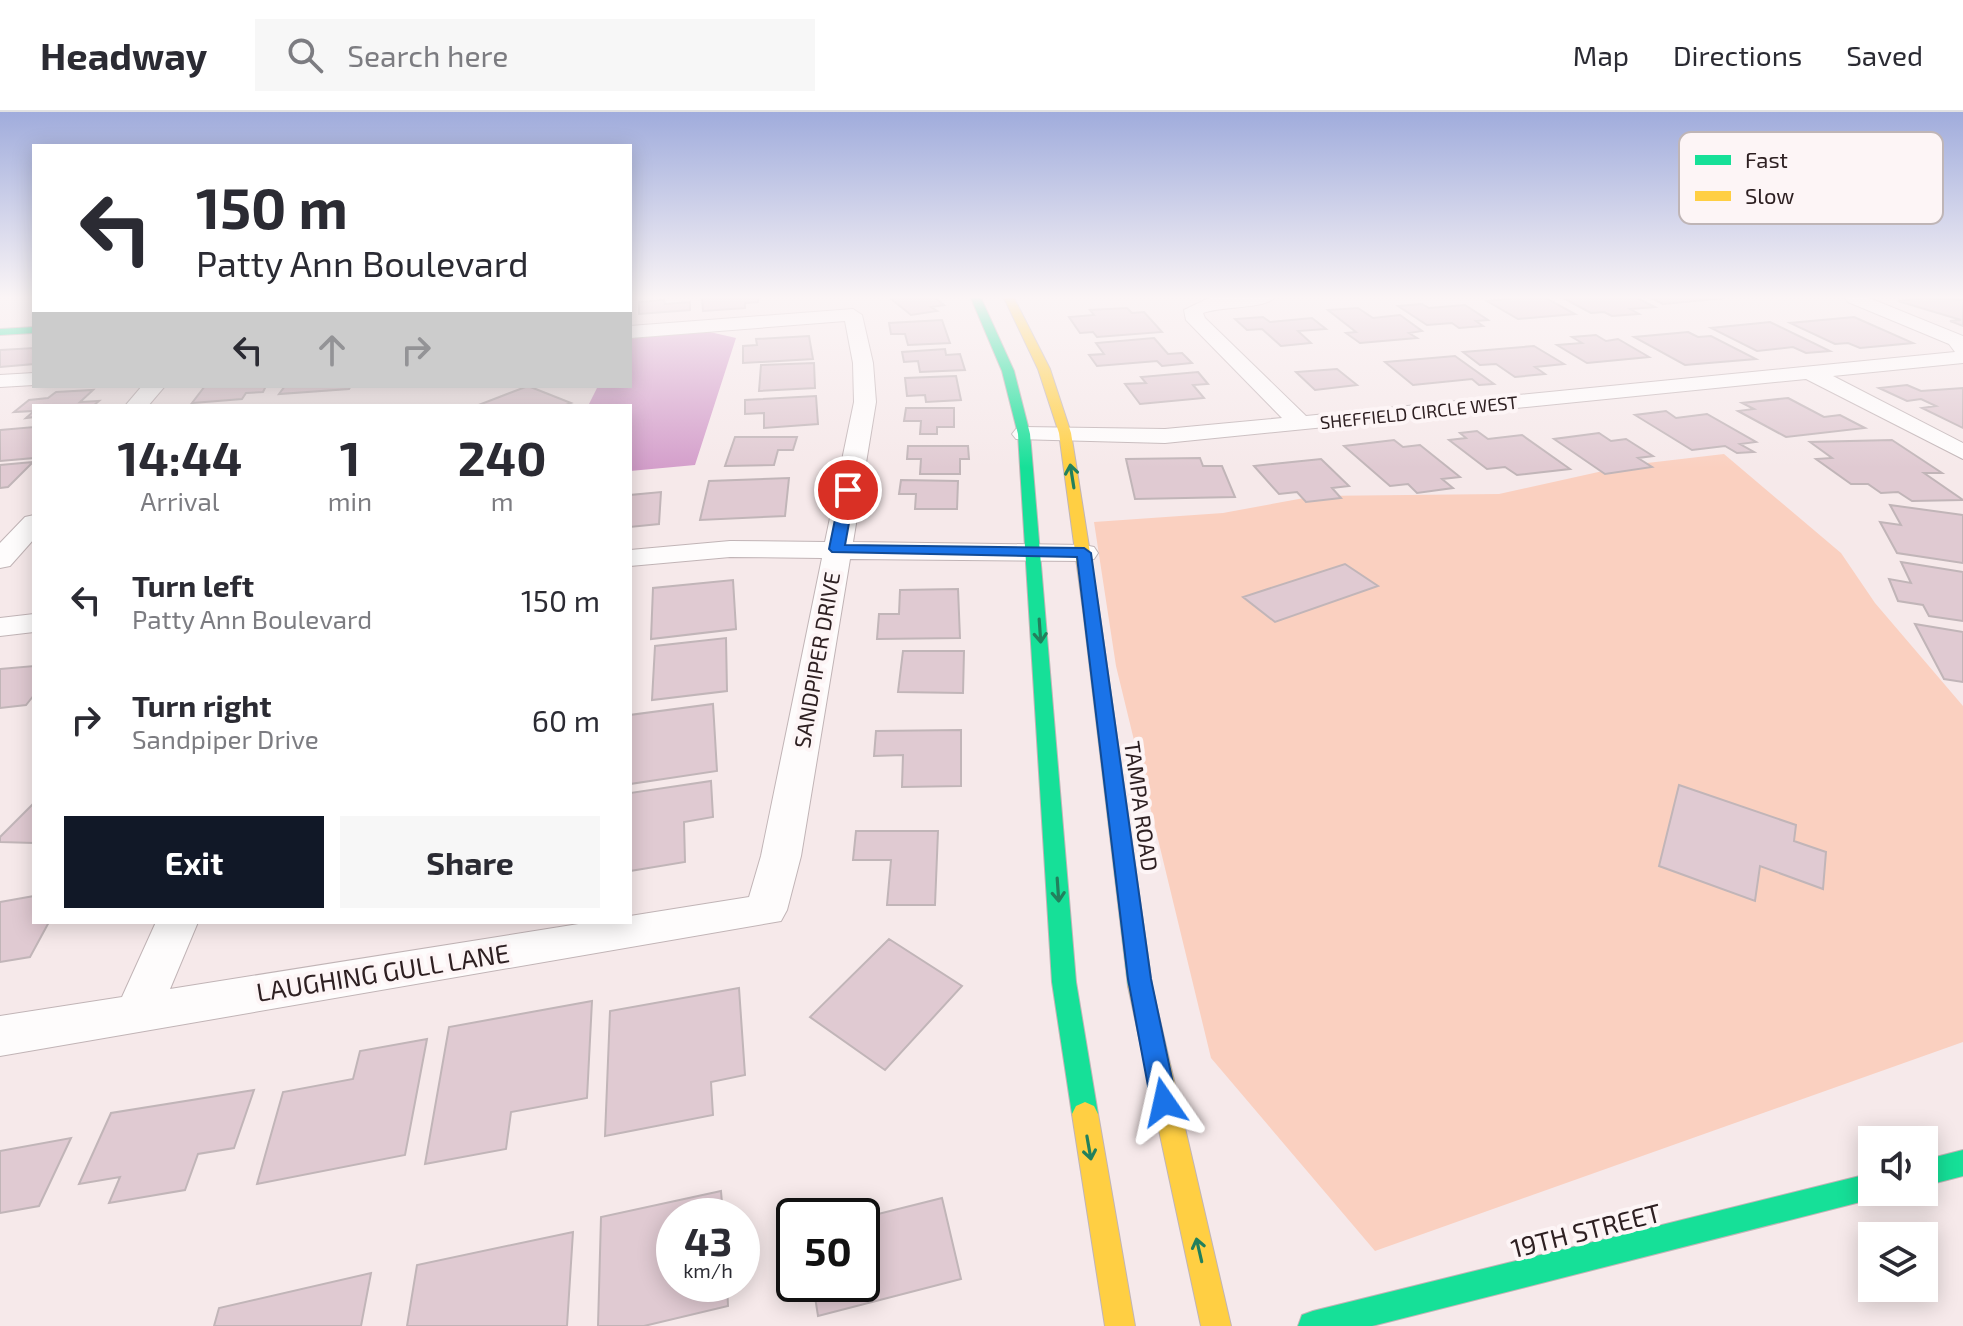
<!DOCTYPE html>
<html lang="en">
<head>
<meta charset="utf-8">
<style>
  :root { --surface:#fff; --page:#f7f7f7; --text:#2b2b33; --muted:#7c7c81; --line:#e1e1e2; --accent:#111827 }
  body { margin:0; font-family:"Exo 2",sans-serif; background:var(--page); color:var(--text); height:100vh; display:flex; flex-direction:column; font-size:30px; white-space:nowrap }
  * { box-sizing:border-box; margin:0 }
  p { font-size:26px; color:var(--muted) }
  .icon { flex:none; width:44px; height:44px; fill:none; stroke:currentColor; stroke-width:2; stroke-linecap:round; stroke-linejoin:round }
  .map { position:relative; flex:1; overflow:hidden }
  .side { position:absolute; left:32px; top:292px; width:600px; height:520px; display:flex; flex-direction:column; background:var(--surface); border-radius:0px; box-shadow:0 4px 20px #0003 }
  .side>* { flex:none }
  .hud { position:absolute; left:32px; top:32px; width:600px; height:244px; border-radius:0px; box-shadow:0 4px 20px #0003; background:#fff; color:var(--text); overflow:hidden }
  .fabs { position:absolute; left:1858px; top:1014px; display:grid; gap:16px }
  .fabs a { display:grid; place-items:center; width:80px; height:80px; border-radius:0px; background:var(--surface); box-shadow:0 4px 20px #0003; font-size:40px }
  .speed { position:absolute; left:656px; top:1086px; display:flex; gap:16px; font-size:40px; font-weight:700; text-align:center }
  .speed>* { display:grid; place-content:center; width:104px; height:104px; border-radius:50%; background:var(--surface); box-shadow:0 4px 20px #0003; line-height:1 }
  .speed small { font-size:20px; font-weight:400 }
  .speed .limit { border:4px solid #111; border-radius:12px; background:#fff; color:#111 }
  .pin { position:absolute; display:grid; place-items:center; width:68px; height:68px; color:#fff; margin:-34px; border:4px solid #fff; border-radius:50%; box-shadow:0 2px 8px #0007 }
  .me { position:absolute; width:88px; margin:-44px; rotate:349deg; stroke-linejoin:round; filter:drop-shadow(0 0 6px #0008) }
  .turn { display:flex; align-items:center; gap:28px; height:168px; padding:0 32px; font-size:36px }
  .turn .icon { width:104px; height:104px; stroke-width:2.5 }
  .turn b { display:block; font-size:56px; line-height:68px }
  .lanes { display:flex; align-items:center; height:76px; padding:0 32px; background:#0003; justify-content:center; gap:40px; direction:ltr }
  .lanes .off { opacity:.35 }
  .eta { display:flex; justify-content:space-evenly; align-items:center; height:136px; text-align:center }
  .eta b { font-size:48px; font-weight:700; line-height:56px }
  .cta { display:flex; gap:16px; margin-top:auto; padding:16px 32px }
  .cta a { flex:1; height:92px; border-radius:0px; background:var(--accent); color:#fff; font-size:32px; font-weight:700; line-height:92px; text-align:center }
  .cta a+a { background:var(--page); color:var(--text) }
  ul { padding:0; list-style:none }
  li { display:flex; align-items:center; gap:24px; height:120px; padding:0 32px }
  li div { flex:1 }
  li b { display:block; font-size:30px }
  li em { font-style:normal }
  header { display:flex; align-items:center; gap:48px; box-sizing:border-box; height:112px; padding:0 40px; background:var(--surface); border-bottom:2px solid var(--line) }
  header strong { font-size:38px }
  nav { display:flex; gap:44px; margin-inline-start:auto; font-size:28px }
  .search { width:560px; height:72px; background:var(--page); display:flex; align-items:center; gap:20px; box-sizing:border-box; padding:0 28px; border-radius:0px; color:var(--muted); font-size:30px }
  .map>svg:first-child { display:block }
  .green { fill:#fad0c0 }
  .water { fill:#d49fcb }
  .building { fill:#e0cad2; stroke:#c1b5b8; stroke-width:2 }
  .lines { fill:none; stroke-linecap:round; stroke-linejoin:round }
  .street-casing { stroke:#c1b4b6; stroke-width:2 }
  .fast-casing { stroke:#c1b4b6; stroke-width:2 }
  .slow-casing { stroke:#c1b4b6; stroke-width:2 }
  .street { fill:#fefcfc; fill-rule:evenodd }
  .fast { fill:#16e098; fill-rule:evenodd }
  .slow { fill:#ffcf43; fill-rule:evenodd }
  .oneway { stroke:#22805d }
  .route { fill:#1a73e8; stroke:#114b97; stroke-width:2 }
  .labels { text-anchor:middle; stroke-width:8; stroke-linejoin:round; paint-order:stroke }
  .far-street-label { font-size:18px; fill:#2e2022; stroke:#fdf5f6 }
  .street-label { font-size:22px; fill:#2e2022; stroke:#fdf5f6 }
  .near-street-label { font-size:26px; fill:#2e2022; stroke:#fdf5f6 }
  .key { fill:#fdf5f6; stroke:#bfb5b6; stroke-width:2 }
  .key-label { font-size:22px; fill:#2e2022 }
</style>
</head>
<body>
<header>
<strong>Headway</strong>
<div class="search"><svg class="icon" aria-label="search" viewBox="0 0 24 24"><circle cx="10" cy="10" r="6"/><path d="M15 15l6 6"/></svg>Search here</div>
<nav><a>Map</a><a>Directions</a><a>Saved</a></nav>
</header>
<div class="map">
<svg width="1963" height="1214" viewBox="0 0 1963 1214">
  <rect width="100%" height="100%" fill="#f6e9ea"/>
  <!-- green -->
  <path class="green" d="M1724 342 1841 441 1875 491 1963 594V930L1375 1139 1211 946 1116 554 1094 410 1223 401 1315 384 1499 382 1630 353Z"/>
  <!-- water -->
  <path class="water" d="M701 218 736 226 695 353 630 359V294H588L598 274H630V227Z"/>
  <!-- building -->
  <path class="building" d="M702 186H758V190L745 191V196L703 199Z
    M890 186H935L944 193 931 195 937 199 911 203Z
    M1507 186H1546L1575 202 1518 207 1487 189 1510 187Z
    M1563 186H1637L1655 195 1630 197 1639 202 1612 204 1604 200 1591 201Z
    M1651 186H1726L1663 192Z
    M1924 186 1963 188V214L1950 209 1961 208 1898 189Z
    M664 188 665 192 690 190V198L639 202V190Z
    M1422 192 1429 196 1465 193 1488 208 1476 209 1483 214 1459 216 1452 211 1427 213 1398 194Z
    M1127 196 1132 201 1144 200 1162 220 1097 225 1093 220 1080 221 1069 205 1094 203 1090 198Z
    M1358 196 1373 206 1400 203 1422 219 1409 221 1417 226 1360 231 1346 221 1356 220 1328 198Z
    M1263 205 1270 210 1312 206 1326 217 1298 219 1311 231 1281 234 1262 217 1247 218 1235 207Z
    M1854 205 1913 231 1860 236 1848 231 1835 232 1790 211Z
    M942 208 950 231 908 233 905 222H891L889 211Z
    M1770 210 1830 239 1806 241 1793 235 1757 239 1711 216Z
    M1688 220 1698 225 1711 224 1756 247 1685 253 1634 225Z
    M1596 223 1606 229 1618 227 1649 245 1587 251 1557 233 1582 231 1572 225Z
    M809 224 813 247 743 251V234L757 233 756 227Z
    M1154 226 1168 242 1182 241 1192 251 1162 254 1157 249 1097 254 1089 243 1104 242 1096 231Z
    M1534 234 1564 252 1535 255 1545 262 1515 265 1496 252 1480 253 1463 240Z
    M34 236V252L0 255V238Z
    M945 237 946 243 960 242 965 258 920 260 918 249 904 250 902 240Z
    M1455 244 1494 272 1479 273 1472 267 1413 273 1385 250Z
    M814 251 815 276 759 279 761 253Z
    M1337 257 1357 273 1315 278 1296 260Z
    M1198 260 1208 272 1193 273 1204 286 1140 292 1125 272 1146 271 1141 265Z
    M956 264 961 288 926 290 925 283 907 284 905 266Z
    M1907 273 1921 279 1963 276V316L1922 296 1936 294 1921 287 1907 289 1879 276Z
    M205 274H266L263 280 246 281 242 287 192 291Z
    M285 274H351L349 277 279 282Z
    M528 274 571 291 563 294H476Z
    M93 278 80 290 99 289 93 294H34V305L26 306 34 299 14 300 29 288 48 286 56 280Z
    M816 284 818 312 764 316V301L745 302V288Z
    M1788 286 1824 305 1840 303 1865 316 1786 325 1738 299 1754 297 1742 291Z
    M906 296H954V315H937V322H920L921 309H904Z
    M1666 299 1676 306 1707 302 1756 330 1740 332 1754 340 1737 341 1725 334 1692 338 1635 303Z
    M34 315V346L0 349V318Z
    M1477 319 1488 327 1522 323 1570 357 1517 363 1505 355 1487 357 1449 328 1466 326 1460 321Z
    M1599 321 1611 329 1626 327 1653 344 1638 346 1652 355 1605 362 1554 327Z
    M735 325H797L793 338H778L774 353 725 354Z
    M1394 328 1403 335 1420 333 1460 365 1442 367 1453 376 1417 381 1408 372 1390 374 1344 334Z
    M1892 328 1942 361H1924L1963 388 1912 389 1898 380 1881 381 1868 372H1851L1816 347 1832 346 1810 330Z
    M908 334H968L969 347H960V362H920L921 347H907Z
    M1200 346 1203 354H1222L1235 385 1135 387 1126 347Z
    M1321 347 1349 374 1332 376 1341 386 1306 390 1297 380 1279 382 1254 354Z
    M33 350 8 375 0 376V353Z
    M789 366 785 404 700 408 709 369Z
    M901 368 958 369 957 397H915L916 382H899Z
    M661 380 659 412 630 415V383Z
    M1890 393 1963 403V451L1897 441 1880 410 1901 413Z
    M1901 450 1963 460V509L1929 504 1923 493 1898 489 1889 467 1911 471Z
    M1345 452 1378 474 1275 510 1243 485Z
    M733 468 736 517 651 527 653 476Z
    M958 477 960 526 877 527 879 502H899L900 478Z
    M1915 512 1963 520V570L1944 567Z
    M726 526 727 579 652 588 655 534Z
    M903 539H964L963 581 898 580Z
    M34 554V583L26 593 0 596V557Z
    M713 592 717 659 630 672V603Z
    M961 618V674L902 675 903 643 874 644 876 619Z
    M711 669 713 705 684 710 685 750 630 759V681Z
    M1679 673 1796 713 1794 729 1826 740 1823 777 1760 754 1755 789 1659 754Z
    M34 691V731L0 730V725Z
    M856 719H938L935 793H887L891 748H853Z
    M34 784V810H49L30 845 0 850V790Z
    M889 827 962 874 885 958 810 905Z
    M739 876 745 963 711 970 713 1003 605 1024 610 899Z
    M592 889 587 986 511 1000 506 1037 425 1052 449 915Z
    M427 927 405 1043 257 1072 283 980 353 967 360 939Z
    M254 978 234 1036 198 1042 185 1078 109 1091 120 1065 79 1072 111 1001Z
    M71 1026 39 1094 0 1101V1039Z
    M721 1079 723 1104H674V1172H727L728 1194 644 1214H598L601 1105Z
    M942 1086 961 1167 818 1204 813 1172H862V1106Z
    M573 1120 567 1214H407L417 1153Z
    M371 1161 361 1214H214L219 1196Z"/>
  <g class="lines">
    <defs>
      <path id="street" d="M1209 186H1274C1264 197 1221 194 1203 201L1205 206 1306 304 1955 240 1949 232 1848 190 1845 186H1869L1963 224V251L1833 264 1963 331V347L1806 267 1165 331 1016 327 1012 322 1016 317 1024 315 1165 317 1282 306 1186 208 1184 198Z
        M853 197 862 203 873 251 876 290 853 430 1084 433 1094 435 1098 441 1094 447 1084 449 850 447 801 744 787 798 781 809 0 944V904L122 885 156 810H198L170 877 591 810H630V804L749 785 761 744 822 446 730 445 630 454V438L730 429 825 430 854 290 853 251 845 209 630 226V214Z
        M34 261V273L0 275V263Z
        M142 274H165L148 294H125Z
        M34 403V427L10 454 0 456V431L25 405Z
        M34 502V520L0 524V506Z"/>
      <path id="fast" d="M971 186H981L1014 259 1030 322 1076 870 1098 1002 1094 1010 1085 1014 1076 1010 1072 1002 1052 870 1018 322 1002 259Z
        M34 215V221L0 223V217Z
        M1091 493 1099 498 1152 874 1148 881 1140 884 1132 881 1128 874 1083 498Z
        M1963 1038V1064L1924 1074V1048Z
        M1872 1061V1080H1883L1872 1087 1372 1214H1298L1302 1203 1313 1199Z"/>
      <path id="slow" d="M1004 186H1014L1050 257 1071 321 1099 498 1097 501H1085L1083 498 1059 321 1038 257Z
        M1140 864 1148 867 1152 874 1231 1214H1201L1128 874 1132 867Z
        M1085 990 1094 994 1098 1002 1135 1214H1105L1072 1002 1076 994Z"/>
    </defs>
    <!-- street casing -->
    <use href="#street" class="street-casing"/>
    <!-- fast casing -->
    <use href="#fast" class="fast-casing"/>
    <!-- slow casing -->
    <use href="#slow" class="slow-casing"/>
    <!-- street -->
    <use href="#street" class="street"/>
    <!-- fast -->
    <use href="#fast" class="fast"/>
    <!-- slow -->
    <use href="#slow" class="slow"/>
  </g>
  <!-- one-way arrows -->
  <defs><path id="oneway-shaft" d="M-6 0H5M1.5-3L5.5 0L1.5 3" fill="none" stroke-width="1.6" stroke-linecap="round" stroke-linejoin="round" transform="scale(2)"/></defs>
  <g class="oneway">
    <use href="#oneway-shaft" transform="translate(1072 364) rotate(-99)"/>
    <use href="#oneway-shaft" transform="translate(1040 519) rotate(86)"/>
    <use href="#oneway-shaft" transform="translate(1058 778) rotate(86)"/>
    <use href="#oneway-shaft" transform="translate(1089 1036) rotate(80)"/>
    <use href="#oneway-shaft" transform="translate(1199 1138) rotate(-103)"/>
  </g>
  <!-- sky -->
  <linearGradient id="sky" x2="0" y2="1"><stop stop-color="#a0acdc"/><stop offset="0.52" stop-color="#fbf5f6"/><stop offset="1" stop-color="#fbf5f6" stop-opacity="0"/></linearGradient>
  <rect width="1963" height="356" fill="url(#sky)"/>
  <!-- route -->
  <path class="route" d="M848 374 855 378 845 433 1084 436 1091 441 1151 867 1177 990 1173 998 1164 1001 1154 998 1151 990 1128 867 1077 445 832 440 829 437 841 378Z"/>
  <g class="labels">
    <!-- far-street labels -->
    <g class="far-street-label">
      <text transform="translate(1419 301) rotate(-6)" y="6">SHEFFIELD CIRCLE WEST</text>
    </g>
    <!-- street labels -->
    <g class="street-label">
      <text transform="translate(817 548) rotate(-80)" y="8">SANDPIPER DRIVE</text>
      <text transform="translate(1141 694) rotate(82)" y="8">TAMPA ROAD</text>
    </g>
    <!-- near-street labels -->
    <g class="near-street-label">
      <text transform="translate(383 861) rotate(-9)" y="9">LAUGHING GULL LANE</text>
      <text transform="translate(1586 1119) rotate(-14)" y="9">19TH STREET</text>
    </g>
  </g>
  <!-- legend -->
  <rect x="1679" y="20" width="264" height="92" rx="12" class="key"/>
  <rect x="1695" y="43" width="36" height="10" fill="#16e098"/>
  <rect x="1695" y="79" width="36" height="10" fill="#ffcf43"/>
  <g class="key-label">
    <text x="1745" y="56">Fast</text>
    <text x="1745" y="92">Slow</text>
  </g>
</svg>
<div class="fabs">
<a><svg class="icon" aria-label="sound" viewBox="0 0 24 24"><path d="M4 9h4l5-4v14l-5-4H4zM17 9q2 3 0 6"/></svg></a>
<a><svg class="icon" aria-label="layers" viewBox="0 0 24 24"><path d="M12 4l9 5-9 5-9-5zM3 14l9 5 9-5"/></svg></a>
</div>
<div class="speed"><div>43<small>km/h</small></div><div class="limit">50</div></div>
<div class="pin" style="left:848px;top:378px;background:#d93025"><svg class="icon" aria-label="arrive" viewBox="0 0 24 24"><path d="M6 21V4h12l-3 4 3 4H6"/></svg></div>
<svg class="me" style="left:1164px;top:990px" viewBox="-20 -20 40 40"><path d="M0-17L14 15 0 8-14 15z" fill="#1a73e8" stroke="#fff" stroke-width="4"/></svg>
<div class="hud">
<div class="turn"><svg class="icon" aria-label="left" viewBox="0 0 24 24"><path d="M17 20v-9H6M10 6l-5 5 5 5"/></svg><div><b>150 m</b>Patty Ann Boulevard</div></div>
<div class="lanes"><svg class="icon" aria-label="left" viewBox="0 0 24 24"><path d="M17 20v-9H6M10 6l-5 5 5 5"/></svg><svg class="icon off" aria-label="ahead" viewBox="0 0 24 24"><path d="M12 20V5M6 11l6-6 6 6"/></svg><svg class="icon off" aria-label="right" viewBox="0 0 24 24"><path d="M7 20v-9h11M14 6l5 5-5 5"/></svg></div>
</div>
<section class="side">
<div class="eta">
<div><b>14:44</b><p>Arrival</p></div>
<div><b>1</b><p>min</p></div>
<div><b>240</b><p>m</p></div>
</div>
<ul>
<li><svg class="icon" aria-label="left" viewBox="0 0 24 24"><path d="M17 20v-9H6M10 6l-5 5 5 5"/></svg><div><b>Turn left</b><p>Patty Ann Boulevard</p></div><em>150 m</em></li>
<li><svg class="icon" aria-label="right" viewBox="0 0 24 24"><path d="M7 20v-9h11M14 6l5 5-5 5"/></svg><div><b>Turn right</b><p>Sandpiper Drive</p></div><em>60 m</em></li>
</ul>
<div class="cta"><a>Exit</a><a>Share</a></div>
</section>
</div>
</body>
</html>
